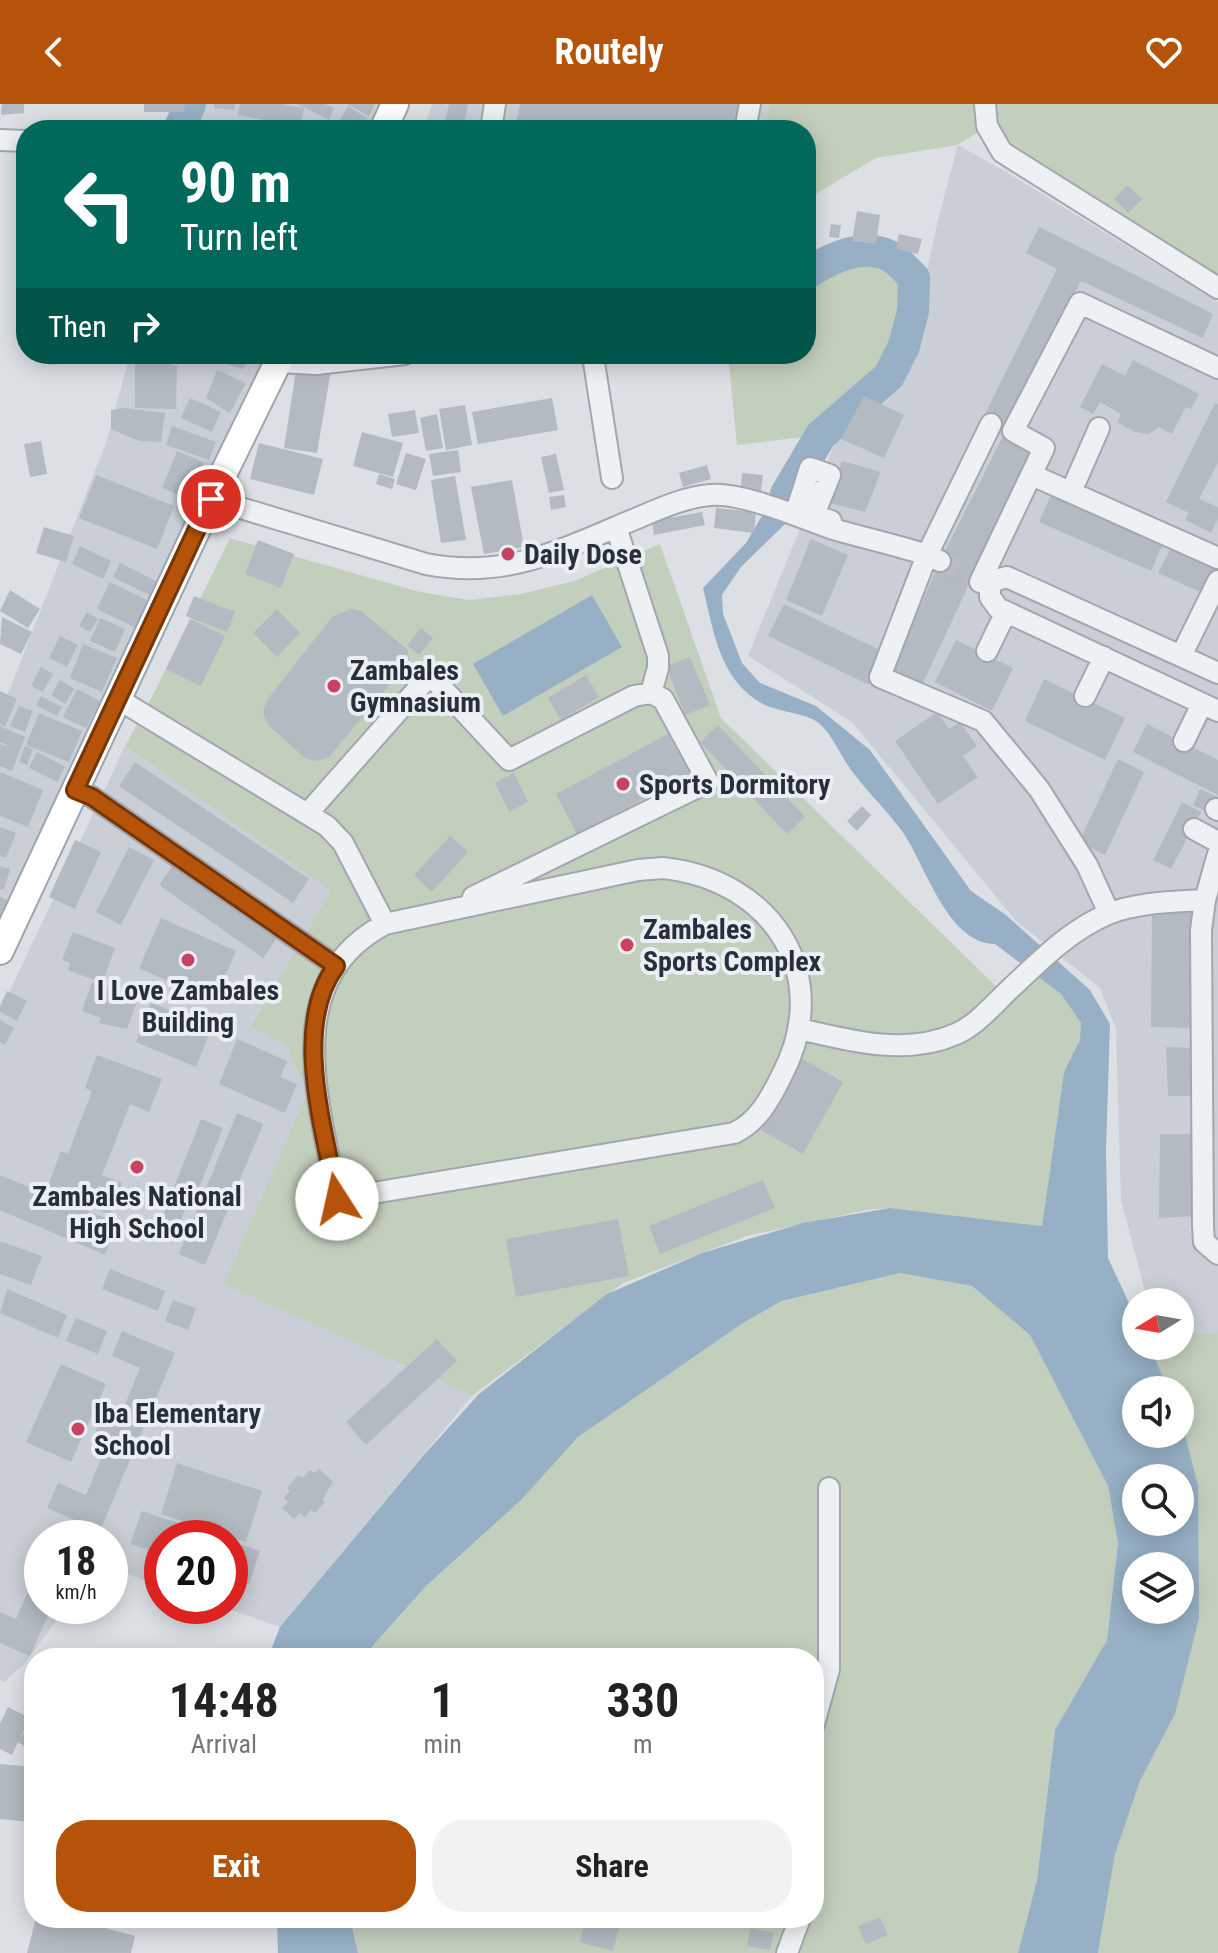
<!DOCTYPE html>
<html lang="en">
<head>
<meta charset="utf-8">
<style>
  :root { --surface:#fff; --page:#f2f2f2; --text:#222; --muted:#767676; --accent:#b45309 }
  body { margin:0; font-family:"Roboto Condensed",sans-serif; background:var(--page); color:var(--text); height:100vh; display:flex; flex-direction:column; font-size:30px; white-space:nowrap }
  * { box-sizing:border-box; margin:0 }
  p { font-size:26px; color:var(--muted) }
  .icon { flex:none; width:44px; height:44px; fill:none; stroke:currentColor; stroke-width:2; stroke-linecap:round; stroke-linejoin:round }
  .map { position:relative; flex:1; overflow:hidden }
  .details { position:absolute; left:24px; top:1544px; width:800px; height:280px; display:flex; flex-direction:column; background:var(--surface); border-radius:32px; box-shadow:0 4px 20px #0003 }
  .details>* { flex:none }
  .guide { position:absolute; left:16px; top:16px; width:800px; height:244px; border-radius:32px; box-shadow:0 4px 20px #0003; background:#00695c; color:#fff; overflow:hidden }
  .needle { width:52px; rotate:259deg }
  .buttons { position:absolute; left:1122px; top:1184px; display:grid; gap:16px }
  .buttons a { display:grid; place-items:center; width:72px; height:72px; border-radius:50%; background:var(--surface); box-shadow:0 4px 20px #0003; font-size:40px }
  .speed { position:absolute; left:24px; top:1416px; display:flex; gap:16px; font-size:40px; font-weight:700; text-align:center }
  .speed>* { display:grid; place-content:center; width:104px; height:104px; border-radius:50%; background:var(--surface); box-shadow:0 4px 20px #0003; line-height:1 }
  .speed small { font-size:20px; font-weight:400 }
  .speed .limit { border:12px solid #d22; background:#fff; color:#111 }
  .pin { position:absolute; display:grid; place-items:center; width:68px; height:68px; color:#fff; margin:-34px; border:4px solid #fff; border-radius:50%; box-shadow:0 2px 8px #0007 }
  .me { position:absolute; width:88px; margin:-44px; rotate:350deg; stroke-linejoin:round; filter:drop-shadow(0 0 6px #0008) }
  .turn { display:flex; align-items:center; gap:28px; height:168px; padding:0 32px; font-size:36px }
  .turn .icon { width:104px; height:104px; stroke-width:2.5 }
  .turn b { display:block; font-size:56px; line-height:68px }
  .then { display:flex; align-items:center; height:76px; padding:0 32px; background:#0003; gap:16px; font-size:30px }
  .eta { display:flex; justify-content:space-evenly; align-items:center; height:136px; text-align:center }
  .eta b { font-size:48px; font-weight:700; line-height:56px }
  .cta { display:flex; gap:16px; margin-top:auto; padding:16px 32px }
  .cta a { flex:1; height:92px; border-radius:32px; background:var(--accent); color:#fff; font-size:32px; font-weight:700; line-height:92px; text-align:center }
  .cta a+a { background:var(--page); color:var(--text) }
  header { display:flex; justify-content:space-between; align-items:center; height:104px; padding:0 32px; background:var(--accent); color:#fff; font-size:36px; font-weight:700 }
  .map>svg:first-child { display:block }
  .built { fill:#cacfd7 }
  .green { fill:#c3cfbd }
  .water { fill:#97b0c5; fill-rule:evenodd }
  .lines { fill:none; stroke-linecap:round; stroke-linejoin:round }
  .river { stroke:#97b0c5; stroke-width:32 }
  .building { fill:#b3bac2 }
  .minor-tunnel { stroke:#b8bdc3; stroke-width:20; stroke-dasharray:20 10; stroke-linecap:butt }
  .minor-casing { stroke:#a2a7af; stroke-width:24 }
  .major-casing { stroke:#9ca5b0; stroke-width:30 }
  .minor { stroke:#eef1f4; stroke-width:20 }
  .major { stroke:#fff; stroke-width:26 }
  .route-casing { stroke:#753606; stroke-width:20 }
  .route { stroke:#b45309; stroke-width:14 }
  .poi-dot { fill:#c74360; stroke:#ebeff3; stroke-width:3 }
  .labels { text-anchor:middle; stroke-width:8; stroke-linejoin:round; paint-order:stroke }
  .poi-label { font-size:28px; font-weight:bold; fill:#262f3b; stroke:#ebeff3; text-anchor:start }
</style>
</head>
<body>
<header><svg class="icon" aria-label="back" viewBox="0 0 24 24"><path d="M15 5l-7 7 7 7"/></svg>Routely<svg class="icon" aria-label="heart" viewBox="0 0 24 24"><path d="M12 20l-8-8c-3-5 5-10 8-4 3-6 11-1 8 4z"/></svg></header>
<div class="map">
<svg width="1218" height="1849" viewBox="0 0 1218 1849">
  <rect width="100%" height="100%" fill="#dce0e5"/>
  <!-- built -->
  <path class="built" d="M200 0H398L386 26 192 25Z
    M433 0H770L765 26H422Z
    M958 41 1008 69 1218 198V1229L1180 1228V1198H1148L1121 1096 1116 925 1100 884 1016 817 852 618 748 552 839 329 906 260 939 112Z
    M130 250H274L0 845V610L106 339Z
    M125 642 332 787 250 921 288 942 307 989 225 1180 472 1292 280 1523 220 1502H230V1434H162V1482L110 1464V1434H42V1502H67L25 1559 5 1577 6 1579 0 1576V908Z"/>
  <!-- green -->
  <path class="green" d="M770 0H985L987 22 958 41 876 54 806 96V26H765Z
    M994 0H1218V178L1011 47 996 21Z
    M863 146 894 154 914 174 913 207 904 242 889 272 821 331 737 341 728 250H806V170L833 153Z
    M230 434 420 488 469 496 521 490 574 477 660 440 721 614 1010 896 1036 870 1061 890 1081 919V936L1064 968 1042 1122 890 1104 867 1106 747 1132 623 1179 472 1292 224 1180 307 989 287 942 250 922 331 787 125 642 154 589Z
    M900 1169 972 1182 1030 1231 1108 1382 1118 1439 1107 1536 1055 1626 1037 1776 1018 1849H358L350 1814H814V1554H362L426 1482 520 1396 578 1333 743 1219 783 1197Z
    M1180 1228 1218 1229V1849H1098L1115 1750 1140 1677 1175 1610 1198 1381 1180 1311V1286H1169L1149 1242H1180Z"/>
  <!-- water -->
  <path class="water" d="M808 355 787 418 741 463 722 491 723 510 742 559 760 579 816 602 870 646 971 787 1006 811 1090 886 1110 920 1106 1046 1108 1154 1136 1214V1242H1149L1169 1286H1136V1330H1180V1311L1198 1381 1199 1514 1175 1610 1140 1677 1115 1750 1098 1849H1018L1037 1776 1055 1626 1107 1536 1118 1439 1108 1382 1030 1231 972 1182 900 1169 782 1197 743 1219 578 1333 521 1396 426 1482 362 1554H268L280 1523 422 1353 479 1290 607 1190 702 1149 803 1119 890 1104 1042 1122 1064 968 1080 936 1081 919 1061 890 995 840C947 840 925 759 902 727 886 706 867 687 851 666 841 652 833 632 820 620 808 609 778 608 763 600 719 576 714 528 703 484L746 439 782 378ZM1136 1374H1180V1418H1136ZM1136 1462H1180V1506H1136Z
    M592 491 622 543 503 612 473 560Z
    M277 1814H350L358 1849H278Z"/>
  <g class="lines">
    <!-- river -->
    <path class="river" d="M179 26 190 0
      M786 390 821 331 889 272 904 242 913 207 914 174C908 168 902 161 896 156 867 135 831 154 806 170"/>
  </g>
  <!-- building -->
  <path class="building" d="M2 0H24V9L1 11Z
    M144 0H185L184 8H144Z
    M214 0H235L234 6 214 4Z
    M240 0H282L304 4 300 23 238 11Z
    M297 0H325L334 4 329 16Z
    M347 0H375L369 12Z
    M449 0H468L463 26H443Z
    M520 0H744L739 26H515Z
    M348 2 367 14 360 26H346L337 21Z
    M1127 81 1142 95 1128 109 1114 95Z
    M857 107 880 111 876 140 852 137Z
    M831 120 841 121 839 134 829 133Z
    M1039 123 1213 210 1203 234 1081 177 1008 324 984 312 1057 165 1026 149Z
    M899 130 922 135 918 150 896 145Z
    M48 250H76L77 258 49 261Z
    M135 250H160L162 259 177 262 176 305 135 304Z
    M219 250H252L243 265 217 257Z
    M1133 256 1199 290 1191 305 1186 303 1172 330 1159 323 1149 330 1135 328 1117 318 1121 310 1100 298 1093 310 1080 303 1102 260 1125 272Z
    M297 260 331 266 317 349 284 344Z
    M217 266 246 279 230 309 206 294Z
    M864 292 904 311 884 354 841 335Z
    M190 294 221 308 212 328 181 314Z
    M552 294 558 326 478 340 472 308Z
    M1215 299 1218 300V359L1199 395 1218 403V415L1211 429 1185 416 1189 409 1166 398Z
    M465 301 472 341 446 346 439 305Z
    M124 304 165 309 161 338 139 337 111 325V306Z
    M415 306 419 329 392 333 388 310Z
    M437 310 443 344 426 347 420 314Z
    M172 322 216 338 209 356 166 341Z
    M362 328 403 339 393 373 353 362Z
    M1004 330 1033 343 922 581 892 567 940 457Z
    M41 337 47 370 30 373 24 340Z
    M259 339 323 355 314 391 250 375Z
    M458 346 461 368 433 372 429 350Z
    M177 347 204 358 189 395 162 384Z
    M406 349 426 355 416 386 396 380Z
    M556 350 564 386 549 389 541 353Z
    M842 357 881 368 865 408 826 398Z
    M707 361 711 375 683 383 679 369Z
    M742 369 763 371 760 394 740 392Z
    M379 370 395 375 392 385 376 380Z
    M96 371 174 402 157 445 79 414Z
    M455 372 466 436 441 439 431 376Z
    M512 376 524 443 484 450 471 383Z
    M1053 386 1165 435 1151 467 1039 418Z
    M564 391 566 403 551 406 549 393Z
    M716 404 756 408 754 429 714 424Z
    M702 408 705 421 654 431 652 417Z
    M44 423 74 432 66 458 36 449Z
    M811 435 848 451 822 512 786 496Z
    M258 436 294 450 281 484 245 470Z
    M1173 440 1218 459 1205 490 1158 469Z
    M80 442 111 457 103 475 72 460Z
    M120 459 160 479 153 493 113 473Z
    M110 478 153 499 140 526 97 505Z
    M10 486 40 505 28 524 0 507Z
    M194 492 235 508 227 528 186 512Z
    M784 500 884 548 869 581 768 532Z
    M277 505 300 529 277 553 253 529Z
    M351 505 361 507 408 546 409 557 329 653 316 657 305 654 268 621 263 608 267 596 332 513Z
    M87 508 98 515 90 528 79 522Z
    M2 513 32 528 21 550 0 540Z
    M100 514 125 525 115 548 90 537Z
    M190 515 225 532 201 582 166 565Z
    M421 524 433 534 419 551 407 541Z
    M60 532 78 541 67 563 49 554Z
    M956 536 1013 564 992 607 935 578Z
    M83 540 117 554 102 588 70 574Z
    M690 553 710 601 685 611 666 562Z
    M41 563 53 570 43 588 31 582Z
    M586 571 599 593 561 616 548 594Z
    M1044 575 1125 614 1105 656 1025 617Z
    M60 576 74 585 65 600 51 591Z
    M77 585 100 597 86 624 63 613Z
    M0 587 17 595 5 623 0 620Z
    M41 592 62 603 57 612 36 601Z
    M19 602 33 607 25 628 10 622Z
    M937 608 949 625 960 618 977 642 963 652 978 673 938 700 895 637Z
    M39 609 82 627 69 658 26 641Z
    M1147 620 1218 656V691L1133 648Z
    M718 621 805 713 787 730 700 638Z
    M0 622 25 633 12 667 0 662V640L13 644 0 638Z
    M668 630 690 671 577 730 556 690Z
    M25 642 33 645 27 661 19 658Z
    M37 648 65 663 57 678 29 664Z
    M1118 655 1144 668 1105 751 1079 738Z
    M135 658 309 775 293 799 119 682Z
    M0 668 43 686 28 723 0 712Z
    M514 669 528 698 509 708 495 679Z
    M1200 685 1218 693 1212 710 1193 701Z
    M1182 698 1201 708 1171 765 1153 756Z
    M862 702 871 711 857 727 847 717Z
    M0 723 16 729 6 754 0 752Z
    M450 732 468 748 432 788 414 771Z
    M75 736 101 748 75 805 49 793Z
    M129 743 154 756 121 821 96 808Z
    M175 758 279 831 263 854 159 781Z
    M0 762 10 765 4 786 0 785Z
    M0 793 11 798 0 822Z
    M1152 808 1192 809 1191 924 1151 923Z
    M161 814 236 847 214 898 139 864Z
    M73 828 115 844 102 879 68 866 70 859 62 856Z
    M92 878 138 895 127 925 99 919 101 914 82 907Z
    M7 887 27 897 17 917 0 908V902Z
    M151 899 212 923 196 963 136 938Z
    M0 916 14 924 5 941 0 938Z
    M237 935 287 957 280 973 297 980 285 1009 219 980Z
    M1166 943 1191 944 1192 992H1168Z
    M97 951 162 975 149 1008 130 1000 102 1071 122 1079 110 1110 47 1085 61 1047 68 1050 92 987 85 984Z
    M801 954 843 978 803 1050 761 1026Z
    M237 1009 263 1020 205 1161 179 1150Z
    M201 1015 223 1024 198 1086 192 1089 172 1138 155 1131Z
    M1160 1030H1196L1194 1112 1159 1114Z
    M0 1071 117 1119 105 1151 0 1106Z
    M763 1076 775 1104 660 1150 649 1122Z
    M618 1115 629 1172 516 1193 506 1135Z
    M0 1137 42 1152 31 1181 0 1170Z
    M110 1165 165 1187 158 1207 102 1185Z
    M7 1185 67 1211 58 1234 0 1209Z
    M173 1196 196 1204 188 1226 165 1217Z
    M76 1214 107 1227 98 1250 66 1237Z
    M122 1227 175 1249 100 1427 47 1404 58 1379 86 1391 107 1340 93 1334 104 1309 119 1315 140 1264 112 1252Z
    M437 1235 457 1257 366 1341 346 1318Z
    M61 1260 106 1280 71 1358 26 1338Z
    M177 1359 262 1387 246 1438 161 1410Z
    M319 1365 333 1378 322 1396 325 1398 315 1409 311 1406 305 1413 300 1409 294 1415 282 1404 288 1398 284 1394 290 1387 287 1384 298 1371 303 1374 310 1366 314 1369Z
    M142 1407 220 1433V1434H162V1450L130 1440Z
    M230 1437 260 1447 249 1480 230 1474Z
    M42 1456V1502H52L30 1552 0 1539V1508L16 1515Z
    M8 1603 30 1614 20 1635 29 1621 34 1625V1649L18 1638 12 1651 0 1645V1619Z
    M0 1660 34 1663 29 1718 0 1715Z
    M880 1813 888 1831 866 1840 858 1822Z
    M36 1814H68L135 1832 131 1849H27Z
    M586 1814H609L621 1817 613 1847 580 1838Z
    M750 1824 774 1829 770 1846 747 1842Z"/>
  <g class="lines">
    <!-- minor-tunnel -->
    <path class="minor-tunnel" d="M940 457 972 473"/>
    <defs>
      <path id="minor" d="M985 0 987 22 1002 48 1218 184
        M491 26 495 0
        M745 26 750 0
        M0 36 26 37
        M587 250 593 252 612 374
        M279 258 316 260 405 250
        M991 320 927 451 880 573 983 617 1039 685 1087 761 1109 809
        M1032 371 1218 454
        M1071 388 1099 324
        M211 395 426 460C506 476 563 445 635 415 659 405 685 393 710 391 743 388 801 414 833 425 864 434 896 441 927 451L940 457
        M795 411 810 364 830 371 814 411 831 417
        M616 423 658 552V564L651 589
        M980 478 1044 344 1013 327 1080 199 1218 264
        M990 482V493L998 504 1218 607
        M990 482 996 476 1007 473 1218 569
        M987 547 1006 508
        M1181 552 1218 477
        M1085 592 1104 553
        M118 595 327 722 343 739 385 820
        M1184 637 1202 600
        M75 686 92 693 336 862
        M1216 705 1218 706
        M308 709 430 571 509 656 634 592 651 589 663 595 708 678 473 793
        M1194 725 1218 738
        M1218 750 1205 796 1201 826 1203 1122 1204 1138 1218 1150
        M663 764C773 776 835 872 781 973 770 995 757 1019 734 1029L337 1095C320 999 277 878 385 820L638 766Z
        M800 925C850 937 906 952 956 930 977 921 995 899 1012 883 1041 856 1070 826 1108 810 1138 798 1173 798 1205 796
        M814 1620 829 1565V1384
        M787 1849 800 1814"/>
      <path id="major" d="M383 26 395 0
        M0 847 211 395 282 250"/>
    </defs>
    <!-- minor casing -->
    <use href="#minor" class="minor-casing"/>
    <!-- major casing -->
    <use href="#major" class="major-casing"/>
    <!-- minor -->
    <use href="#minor" class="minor"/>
    <!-- major -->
    <use href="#major" class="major"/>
  </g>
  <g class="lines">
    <defs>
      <path id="route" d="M211 395 75 686 92 693 336 862C291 923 325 1027 337 1095"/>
    </defs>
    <!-- route casing -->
    <use href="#route" class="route-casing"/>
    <!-- route -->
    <use href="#route" class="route"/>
  </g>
  <!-- markers -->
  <g class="poi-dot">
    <circle cx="508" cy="450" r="8"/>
    <circle cx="334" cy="582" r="8"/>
    <circle cx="623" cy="680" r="8"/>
    <circle cx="627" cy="841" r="8"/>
    <circle cx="188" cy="856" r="8"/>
    <circle cx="137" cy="1063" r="8"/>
    <circle cx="78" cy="1325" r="8"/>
  </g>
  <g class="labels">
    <!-- poi labels -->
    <g class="poi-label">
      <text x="524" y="460">Daily Dose</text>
      <text x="350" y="576">Zambales<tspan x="350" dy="32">Gymnasium</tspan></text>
      <text x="639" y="690">Sports Dormitory</text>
      <text x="643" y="835">Zambales<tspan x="643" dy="32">Sports Complex</tspan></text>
      <text x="188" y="896" text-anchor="middle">I Love Zambales<tspan x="188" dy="32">Building</tspan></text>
      <text x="137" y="1102" text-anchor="middle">Zambales National<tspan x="137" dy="32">High School</tspan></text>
      <text x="94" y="1319">Iba Elementary<tspan x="94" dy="32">School</tspan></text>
    </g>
  </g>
</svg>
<div class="buttons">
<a><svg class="needle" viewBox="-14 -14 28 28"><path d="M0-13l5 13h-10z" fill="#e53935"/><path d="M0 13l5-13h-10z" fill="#767676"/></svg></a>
<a><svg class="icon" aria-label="sound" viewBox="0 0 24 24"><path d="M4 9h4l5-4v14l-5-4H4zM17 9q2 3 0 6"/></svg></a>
<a><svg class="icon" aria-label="search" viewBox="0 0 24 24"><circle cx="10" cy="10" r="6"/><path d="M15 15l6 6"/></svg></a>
<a><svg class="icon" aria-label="layers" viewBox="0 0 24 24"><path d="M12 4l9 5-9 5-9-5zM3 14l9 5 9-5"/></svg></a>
</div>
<div class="speed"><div>18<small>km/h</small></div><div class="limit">20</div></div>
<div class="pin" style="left:211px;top:395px;background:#d93025"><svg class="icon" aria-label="arrive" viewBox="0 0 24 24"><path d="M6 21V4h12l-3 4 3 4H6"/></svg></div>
<svg class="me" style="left:337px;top:1095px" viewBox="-20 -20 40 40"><circle r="19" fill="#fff"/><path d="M0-13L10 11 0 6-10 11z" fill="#b45309"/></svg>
<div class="guide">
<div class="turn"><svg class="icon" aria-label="left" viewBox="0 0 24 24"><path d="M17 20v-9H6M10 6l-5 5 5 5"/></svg><div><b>90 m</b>Turn left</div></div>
<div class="then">Then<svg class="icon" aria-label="right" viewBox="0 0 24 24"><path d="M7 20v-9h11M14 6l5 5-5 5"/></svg></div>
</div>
<section class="details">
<div class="eta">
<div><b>14:48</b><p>Arrival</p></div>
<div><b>1</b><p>min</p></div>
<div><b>330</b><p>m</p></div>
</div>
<div class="cta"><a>Exit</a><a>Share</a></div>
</section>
</div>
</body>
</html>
